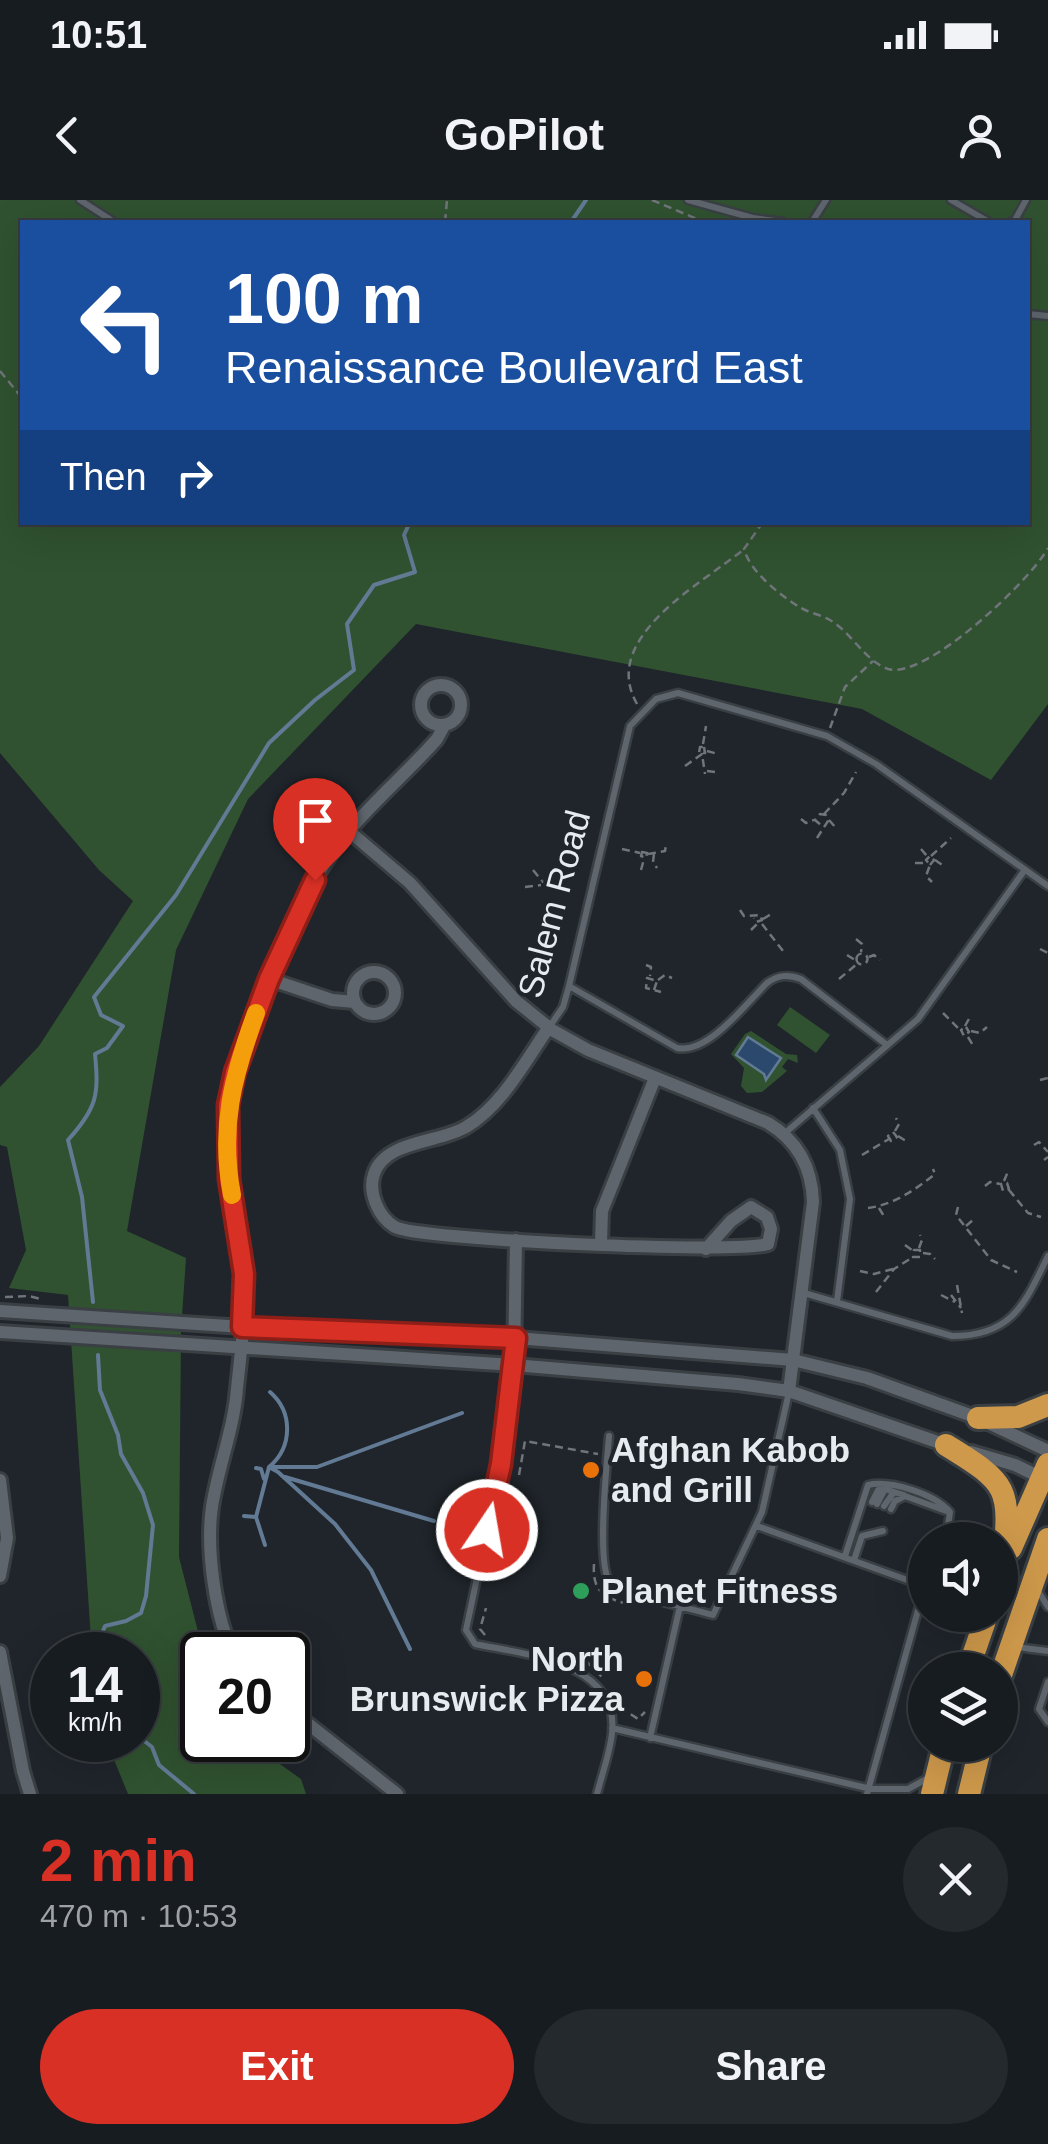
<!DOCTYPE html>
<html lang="en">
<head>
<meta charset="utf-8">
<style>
  :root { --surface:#171c20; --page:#24292d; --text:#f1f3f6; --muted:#9ea1a5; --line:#363a3e; --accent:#d93025 }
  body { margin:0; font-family:Arial,sans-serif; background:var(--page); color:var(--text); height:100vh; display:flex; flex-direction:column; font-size:38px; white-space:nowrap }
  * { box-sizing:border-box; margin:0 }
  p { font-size:32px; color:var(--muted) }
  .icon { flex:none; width:55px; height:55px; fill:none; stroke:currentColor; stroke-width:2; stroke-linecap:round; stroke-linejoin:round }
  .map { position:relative; height:1594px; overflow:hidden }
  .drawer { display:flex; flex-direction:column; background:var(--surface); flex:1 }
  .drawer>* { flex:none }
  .guide { position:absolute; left:20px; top:20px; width:1010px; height:305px; border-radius:0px; box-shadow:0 10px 40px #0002,0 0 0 2px var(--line); background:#1a4fa0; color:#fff; overflow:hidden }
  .tools { position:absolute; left:908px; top:1322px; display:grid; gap:20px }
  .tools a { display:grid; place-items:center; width:110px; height:110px; border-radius:50%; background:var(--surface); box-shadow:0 10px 40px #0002,0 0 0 2px var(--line); font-size:50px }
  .speed { position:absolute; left:30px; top:1432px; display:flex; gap:20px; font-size:50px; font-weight:700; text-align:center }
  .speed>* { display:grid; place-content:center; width:130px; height:130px; border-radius:50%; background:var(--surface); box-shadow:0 10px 40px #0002,0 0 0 2px var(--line); line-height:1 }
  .speed small { font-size:25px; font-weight:400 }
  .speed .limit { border:5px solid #111; border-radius:15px; background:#fff; color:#111 }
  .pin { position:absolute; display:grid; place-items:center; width:85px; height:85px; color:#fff; margin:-102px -42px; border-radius:50% 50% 50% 0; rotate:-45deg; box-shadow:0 0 10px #0007 }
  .pin .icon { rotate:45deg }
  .me { position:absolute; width:110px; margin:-55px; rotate:12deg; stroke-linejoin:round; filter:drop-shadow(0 0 8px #0008) }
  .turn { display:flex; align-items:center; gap:35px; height:210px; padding:0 40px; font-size:45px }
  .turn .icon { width:130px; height:130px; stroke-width:2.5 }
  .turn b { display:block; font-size:70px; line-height:85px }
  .then { display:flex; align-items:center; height:95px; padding:0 40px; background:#0003; gap:20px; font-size:38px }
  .round { display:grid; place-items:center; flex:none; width:105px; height:105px; border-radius:52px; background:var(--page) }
  .headline { display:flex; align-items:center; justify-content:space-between; height:170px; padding:0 40px }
  h1 { font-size:60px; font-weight:700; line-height:75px; color:var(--accent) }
  .primary-button { display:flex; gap:20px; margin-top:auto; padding:20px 40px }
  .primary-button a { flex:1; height:115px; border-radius:60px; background:var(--accent); color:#fff; font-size:40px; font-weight:700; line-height:115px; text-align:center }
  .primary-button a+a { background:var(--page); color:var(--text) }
  .status { display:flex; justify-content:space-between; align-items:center; height:70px; padding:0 50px; background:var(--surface); direction:ltr }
  .status svg { height:28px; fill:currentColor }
  header { display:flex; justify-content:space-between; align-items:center; height:130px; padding:0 40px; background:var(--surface); font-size:45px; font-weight:700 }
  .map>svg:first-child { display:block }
  .green { fill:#305230; fill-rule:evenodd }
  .water { fill:#2a496d; stroke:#627a94; stroke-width:2.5 }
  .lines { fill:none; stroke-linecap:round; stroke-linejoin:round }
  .stream { stroke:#627a94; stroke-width:4 }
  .lane-casing { stroke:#393f43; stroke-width:11 }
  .street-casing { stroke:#393f43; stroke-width:18 }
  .highway-casing { stroke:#393f43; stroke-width:28 }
  .path { stroke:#70757b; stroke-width:2.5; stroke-dasharray:8 5; stroke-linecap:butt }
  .lane { stroke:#5e656d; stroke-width:6 }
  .street { stroke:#5e656d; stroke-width:12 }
  .highway { stroke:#ce994b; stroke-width:22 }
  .route-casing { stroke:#8d1f18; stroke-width:25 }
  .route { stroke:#d93025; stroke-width:18 }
  .slow { stroke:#f59e0b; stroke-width:18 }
  .food-dot { fill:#e8710a; stroke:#1f252b; stroke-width:4 }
  .leisure-dot { fill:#2e9e5b; stroke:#1f252b; stroke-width:4 }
  .labels { text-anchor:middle; stroke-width:8; stroke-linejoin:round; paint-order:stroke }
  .street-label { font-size:35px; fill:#e6ebef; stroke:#1f252b }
  .poi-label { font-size:35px; font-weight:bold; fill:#e6ebef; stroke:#1f252b; text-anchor:start }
</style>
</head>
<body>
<div class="status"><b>10:51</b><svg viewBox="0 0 49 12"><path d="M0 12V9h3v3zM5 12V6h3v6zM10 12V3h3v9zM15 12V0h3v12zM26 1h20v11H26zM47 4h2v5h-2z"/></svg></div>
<header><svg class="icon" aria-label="back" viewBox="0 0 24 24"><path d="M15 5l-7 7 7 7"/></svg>GoPilot<svg class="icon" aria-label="person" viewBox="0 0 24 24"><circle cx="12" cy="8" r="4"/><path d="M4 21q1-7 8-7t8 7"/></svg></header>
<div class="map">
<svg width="1048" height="1594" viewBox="0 0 1048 1594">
  <rect width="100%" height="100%" fill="#1f252b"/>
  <!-- green -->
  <path class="green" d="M0 0H1048V504L991 580 862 509 416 424 248 599 176 750 127 1031 186 1058 181 1131 179 1357 204 1455 202 1540H246L301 1579 306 1594H128L106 1540H138V1455H92L68 1095 9 1088 26 1050 7 947 0 945V887L39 846 133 701 99 670 0 553ZM22 22H1028V322H22Z
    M790 807 830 835 816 853 777 825Z
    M751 831 786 854 797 855 798 863 788 859 782 867 787 871 762 892 747 893 741 886 744 868 731 854 745 834Z"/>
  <!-- water -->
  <path class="water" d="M748 837 781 858 766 880 764 874 736 855Z"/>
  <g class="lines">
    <!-- stream -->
    <path class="stream" d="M571 22 586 0
      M93 1102 82 997 68 940C97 908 99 895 95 854L107 848 123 826 101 815 94 797 176 695 269 543 315 500 354 470 347 424 374 385 415 372 404 335 410 322
      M98 1155 100 1190 118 1235 121 1254 143 1293 153 1325 146 1396 141 1413 126 1421 105 1426 100 1438 105 1455
      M269 1267C293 1247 293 1212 270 1192
      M272 1267H317L462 1213
      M256 1268 261 1269 264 1279
      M285 1277 434 1321
      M244 1316 256 1317 269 1267 278 1272 335 1324 371 1370 410 1449
      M256 1317 265 1345
      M138 1536 152 1547 159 1565 194 1594"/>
    <defs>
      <path id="lane" d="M80 0 114 22
        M688 0 753 18 783 22
        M951 0 989 22
        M812 22 826 0
        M1010 22 1015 20 1026 0
        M1028 114 1048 116
        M569 786 677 848C708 854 745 805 767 783 778 775 788 774 801 779L887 845
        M550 826 563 807 569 786 630 526 656 499 678 493 827 536 876 564 1048 686
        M813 908 840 950 850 999 837 1101
        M785 933 918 819 1024 671
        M804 1093 952 1136C1012 1136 1024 1105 1048 1056
        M513 1167 501 1264 466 1430 475 1444C523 1454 620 1462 612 1533 610 1553 602 1574 597 1594
        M609 1236C607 1262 596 1366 610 1382 622 1394 693 1409 713 1415L762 1312 789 1192
        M872 1302 878 1290H884
        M877 1304 885 1289 894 1292
        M884 1306 894 1292 904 1295
        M891 1309 895 1301 905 1296 949 1312
        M757 1326 924 1386
        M845 1356 868 1285C891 1280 935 1294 950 1312L946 1340
        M854 1360 862 1336 883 1331
        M1038 1391 1048 1407
        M1016 1447 1048 1451
        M1048 1482 1039 1509 1048 1522
        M612 1528 871 1589H908L930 1577
        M650 1538 680 1406
        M867 1594 925 1385"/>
      <path id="street" d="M421 505a20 20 0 1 1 40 0a20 20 0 1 1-40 0Z
        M349 631 410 683 516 801 552 830 588 850 768 923C798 941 812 967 813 1002L789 1191
        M353 793a21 21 0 1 1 42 0a21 21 0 1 1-42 0Z
        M269 779 332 800 355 802
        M549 827C526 860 502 906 466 927 440 943 385 940 374 974 368 992 378 1017 395 1027 419 1040 737 1054 768 1044L771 1029 767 1017 751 1007 731 1021 706 1049
        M601 1043 602 1011 655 878
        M0 1111 243 1127 516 1138 793 1160 867 1178 978 1218 1048 1251
        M0 1132 514 1165 738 1184 789 1191 952 1247
        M514 1165 516 1040
        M971 1252 1015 1265 1046 1280
        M0 1280 7 1338 0 1376
        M0 1452 23 1571 30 1594
        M234 1455C215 1418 206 1348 212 1307 218 1267 234 1229 237 1188 241 1151 246 1112 244 1075 241 1029 227 985 227 939 226 867 284 724 325 663 356 615 400 581 437 539L444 526
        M288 1508 397 1594"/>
      <path id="highway" d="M978 1218 1018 1217 1048 1205
        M946 1245C1010 1284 1010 1288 1004 1361
        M1011 1348 1048 1264
        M968 1470 987 1415
        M1000 1478 1048 1339
        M932 1594 944 1545
        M969 1594 981 1545"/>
    </defs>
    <!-- lane casing -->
    <use href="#lane" class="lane-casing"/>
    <!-- street casing -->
    <use href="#street" class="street-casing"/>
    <!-- highway casing -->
    <use href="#highway" class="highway-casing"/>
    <!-- path -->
    <path class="path" d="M652 0 704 22
      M445 22 447 0
      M0 171 22 198
      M190 322H214
      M763 322 744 349C750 372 781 396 801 408 810 413 821 415 830 420 851 432 865 461 888 469 926 480 1031 380 1048 348
      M637 504C599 438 701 384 743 350
      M830 528 845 487 873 461
      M703 544 706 526
      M704 547 705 553H699L700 547Z
      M707 551 718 554
      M685 566 702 554 705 574
      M707 571 716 572
      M824 614 844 593 856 572
      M801 619 806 623 814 620
      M829 620 836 628
      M817 638 828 621 826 615 820 614 815 620 822 626
      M622 649 640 653
      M921 649 927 656
      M642 652 647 653 646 658 641 656Z
      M648 654 665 651 666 645
      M654 654 653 662 657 668
      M931 656 951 638
      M935 660 945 667
      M915 663H925
      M930 665 934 660 930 656 926 660 930 665 926 676 932 682
      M533 670 542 681
      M641 670 644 659
      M548 681V686H543V682Z
      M549 684 571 689
      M525 687 541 685
      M740 710 744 716 760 715 762 720 756 722 754 718
      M763 719 773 713
      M762 724 783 751
      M751 730 757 724
      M856 739 862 744 861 752
      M1040 749 1048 753
      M856.5 759a5.5 5.5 0 1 1 11 0a5.5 5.5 0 1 1-11 0Z
      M847 755 855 760
      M869 757 874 755 880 760
      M646 765 651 767 650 776
      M839 779 857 764
      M658 780 665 775 672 778
      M654 790 657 781 647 778 646 788 661 792
      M943 813 959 829
      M965 826 970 817
      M966 827 969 832 964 836 961 830Z
      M971 831 980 833 987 827
      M968 837 974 847
      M1040 880 1048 878
      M895 931 899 924 896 918
      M893 932 897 937 891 941 888 936Z
      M898 936 909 943
      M1034 945 1039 942 1048 952
      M862 955 889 939
      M1044 960 1048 957
      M1004 981 1009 969
      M1007 983 1009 989 1003 991 1001 984Z
      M985 986 990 982 1000 984
      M1009 990 1028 1013 1041 1017
      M958 1007 956 1015 991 1060 1017 1072
      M868 1008C893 1005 915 990 935 974L933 969
      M879 1008 885 1018
      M966 1026 973 1020
      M905 1045 912 1050
      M919 1048 922 1040 920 1035
      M914 1050H920V1057H913Z
      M923 1053 930 1054 935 1059
      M860 1071 874 1074 893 1069
      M957 1085 962 1113
      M876 1092 894 1069 913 1057
      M941 1095 955 1102
      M951 1095 961 1108
      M5 1097 29 1096 41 1099
      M519 1275 525 1241 598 1254
      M594 1364C592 1394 606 1399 633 1405
      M485 1435 480 1429 486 1408
      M574 1458 586 1461 603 1478
      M620 1507 638 1519 645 1512"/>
    <!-- lane -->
    <use href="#lane" class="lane"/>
    <!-- street -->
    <use href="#street" class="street"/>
    <!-- highway -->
    <use href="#highway" class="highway"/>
  </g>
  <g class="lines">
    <defs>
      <path id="route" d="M315 680 269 779 235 872 228 905 229 979 244 1074 242 1127 516 1138 501 1264 487 1330"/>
    </defs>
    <!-- route casing -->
    <use href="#route" class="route-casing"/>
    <!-- route -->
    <use href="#route" class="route"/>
    <!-- slow -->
    <path class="slow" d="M232 995C219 927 233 876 256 813"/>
  </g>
  <!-- markers -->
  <g class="food-dot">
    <circle cx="591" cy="1270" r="10"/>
    <circle cx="644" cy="1479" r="10"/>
  </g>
  <circle class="leisure-dot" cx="581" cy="1391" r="10"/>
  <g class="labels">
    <!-- street labels -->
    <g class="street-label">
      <text transform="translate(554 704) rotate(-75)" y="12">Salem Road</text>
    </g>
    <!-- poi labels -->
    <g class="poi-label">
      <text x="611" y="1262">Afghan Kabob<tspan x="611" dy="40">and Grill</tspan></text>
      <text x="601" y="1403">Planet Fitness</text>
      <text x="624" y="1471" text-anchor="end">North<tspan x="624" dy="40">Brunswick Pizza</tspan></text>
    </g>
  </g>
</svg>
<div class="tools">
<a><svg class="icon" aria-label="sound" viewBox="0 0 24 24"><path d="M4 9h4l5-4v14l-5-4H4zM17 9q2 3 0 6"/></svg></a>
<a><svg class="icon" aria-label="layers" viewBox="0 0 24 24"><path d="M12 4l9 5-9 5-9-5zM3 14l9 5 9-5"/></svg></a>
</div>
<div class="speed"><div>14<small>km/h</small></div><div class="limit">20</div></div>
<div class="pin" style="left:315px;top:680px;background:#d93025"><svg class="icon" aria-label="arrive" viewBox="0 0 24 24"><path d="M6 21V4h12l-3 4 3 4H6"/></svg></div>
<svg class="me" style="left:487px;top:1330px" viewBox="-20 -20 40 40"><circle r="17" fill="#d93025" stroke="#fff" stroke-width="3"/><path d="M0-11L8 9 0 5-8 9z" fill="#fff"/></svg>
<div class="guide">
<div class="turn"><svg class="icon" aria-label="left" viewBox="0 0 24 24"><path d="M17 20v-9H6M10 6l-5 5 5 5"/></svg><div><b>100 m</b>Renaissance Boulevard East</div></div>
<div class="then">Then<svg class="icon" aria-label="right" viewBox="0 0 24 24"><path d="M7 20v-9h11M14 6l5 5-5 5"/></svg></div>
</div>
</div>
<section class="drawer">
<div class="headline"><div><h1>2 min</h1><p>470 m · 10:53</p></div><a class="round"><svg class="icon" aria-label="close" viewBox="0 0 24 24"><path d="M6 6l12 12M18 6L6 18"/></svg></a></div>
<div class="primary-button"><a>Exit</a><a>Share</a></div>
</section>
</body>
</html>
